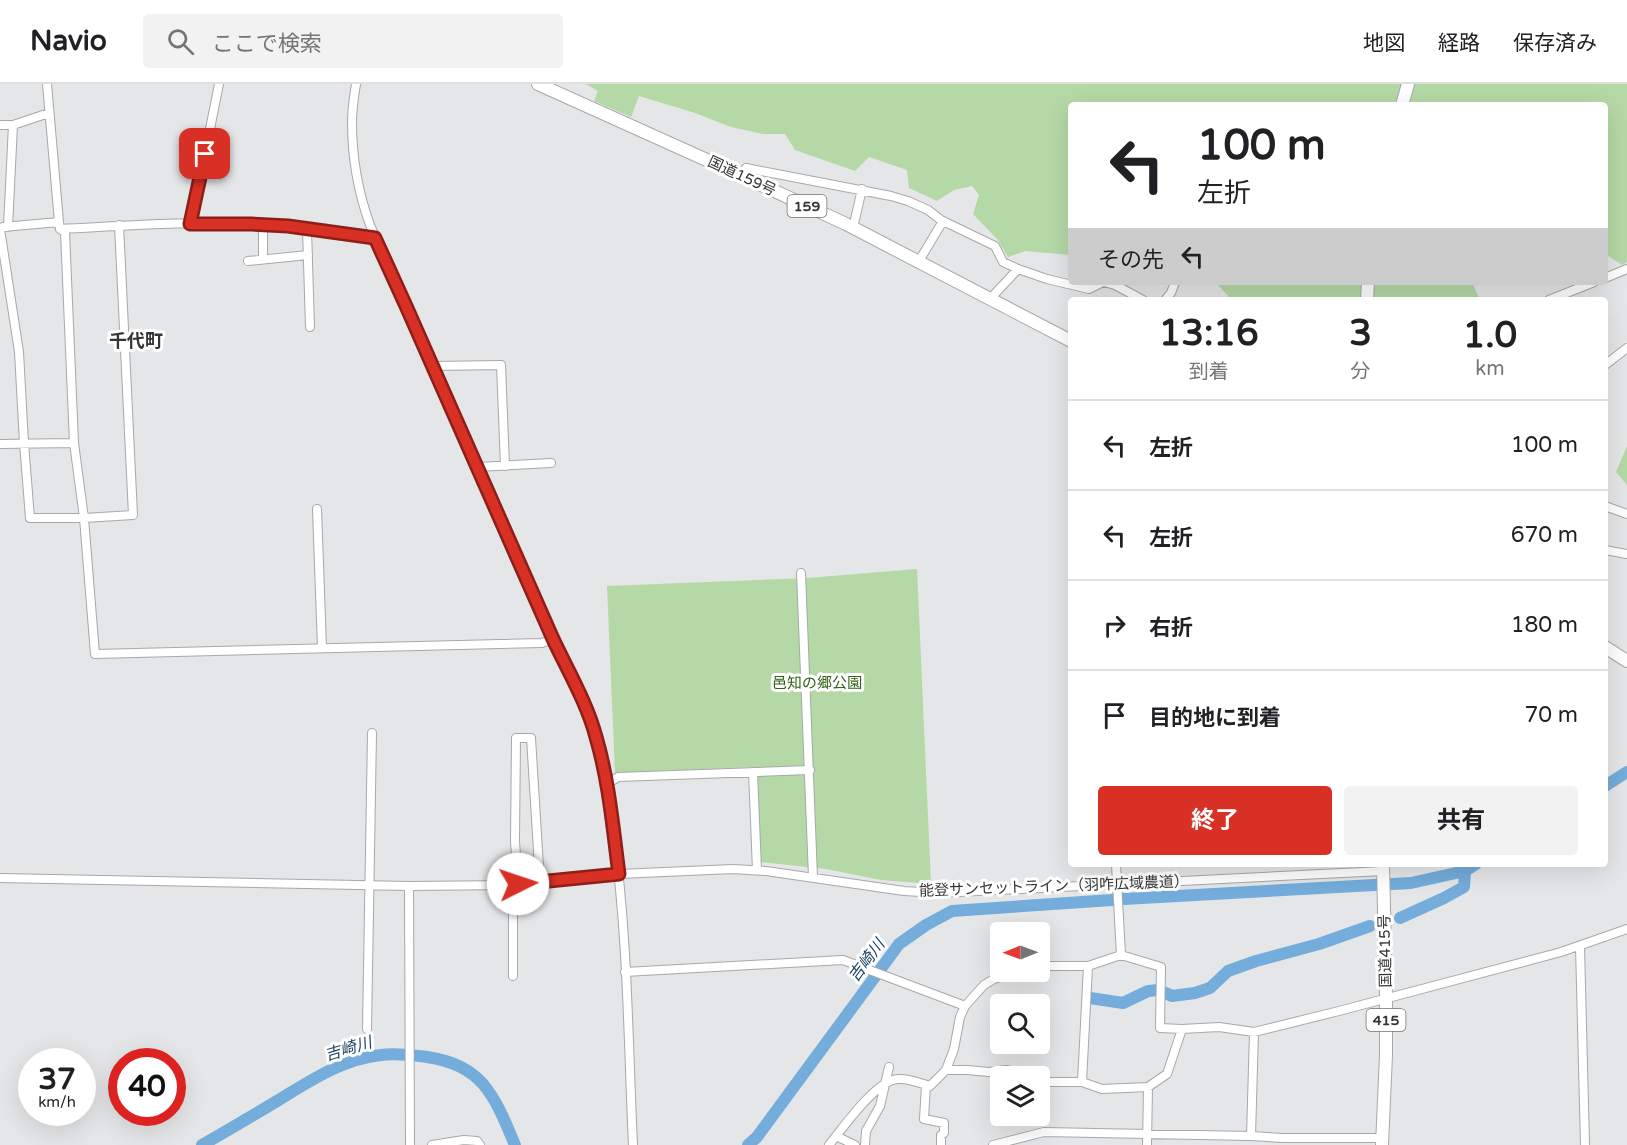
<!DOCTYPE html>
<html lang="ja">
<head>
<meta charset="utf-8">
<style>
  :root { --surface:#fff; --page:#f2f2f2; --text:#202124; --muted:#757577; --line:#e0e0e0; --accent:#d93025 }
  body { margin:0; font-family:"Varela Round","Noto Sans JP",sans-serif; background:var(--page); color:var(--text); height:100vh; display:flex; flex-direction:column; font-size:22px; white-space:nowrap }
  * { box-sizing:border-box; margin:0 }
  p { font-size:20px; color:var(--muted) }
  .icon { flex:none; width:33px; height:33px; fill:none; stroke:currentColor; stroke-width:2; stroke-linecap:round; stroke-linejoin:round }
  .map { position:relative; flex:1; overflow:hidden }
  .panel { position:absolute; left:1068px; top:213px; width:540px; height:570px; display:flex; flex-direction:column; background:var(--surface); border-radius:6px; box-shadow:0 6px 24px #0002 }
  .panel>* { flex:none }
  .guide { position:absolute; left:1068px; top:18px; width:540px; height:183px; border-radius:6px; box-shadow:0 6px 24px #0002; background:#fff; color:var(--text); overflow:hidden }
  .needle { width:39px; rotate:269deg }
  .buttons { position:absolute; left:990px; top:838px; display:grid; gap:12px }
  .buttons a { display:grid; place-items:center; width:60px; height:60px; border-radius:6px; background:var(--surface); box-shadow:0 6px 24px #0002; font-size:30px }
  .speed { position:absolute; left:18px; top:964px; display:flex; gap:12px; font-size:30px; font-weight:700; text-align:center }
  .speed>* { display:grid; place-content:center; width:78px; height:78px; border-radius:50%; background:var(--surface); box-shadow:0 6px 24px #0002; line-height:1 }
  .speed small { font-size:15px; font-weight:400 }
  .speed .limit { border:9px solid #d22; background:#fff; color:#111 }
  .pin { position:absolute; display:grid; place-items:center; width:51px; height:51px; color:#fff; margin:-26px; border-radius:12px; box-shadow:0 3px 9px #0006 }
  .me { position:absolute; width:66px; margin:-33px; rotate:86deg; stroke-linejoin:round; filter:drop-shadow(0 0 4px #0008) }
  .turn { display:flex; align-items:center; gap:21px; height:126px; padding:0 30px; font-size:27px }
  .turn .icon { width:78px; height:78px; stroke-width:2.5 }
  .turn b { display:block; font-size:42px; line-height:51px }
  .then { display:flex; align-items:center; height:57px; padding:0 30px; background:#0003; gap:12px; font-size:22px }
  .eta { display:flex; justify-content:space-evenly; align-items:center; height:102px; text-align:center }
  .eta b { font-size:36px; font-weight:700; line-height:42px }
  .primary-button { display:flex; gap:12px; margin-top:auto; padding:12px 30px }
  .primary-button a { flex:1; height:69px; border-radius:6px; background:var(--accent); color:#fff; font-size:24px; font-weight:700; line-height:69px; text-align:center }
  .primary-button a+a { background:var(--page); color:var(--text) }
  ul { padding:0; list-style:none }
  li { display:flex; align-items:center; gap:18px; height:90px; padding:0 30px; border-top:2px solid var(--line) }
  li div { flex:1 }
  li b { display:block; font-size:22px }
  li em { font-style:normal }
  header { display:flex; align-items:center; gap:36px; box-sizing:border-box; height:84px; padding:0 30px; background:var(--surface); border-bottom:2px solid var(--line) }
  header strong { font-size:28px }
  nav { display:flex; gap:33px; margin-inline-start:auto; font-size:21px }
  .search { width:420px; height:54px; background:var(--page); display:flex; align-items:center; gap:15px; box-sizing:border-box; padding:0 21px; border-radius:6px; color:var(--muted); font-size:22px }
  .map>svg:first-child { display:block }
  .green { fill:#b5d9a6 }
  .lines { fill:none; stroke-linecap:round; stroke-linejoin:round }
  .river { stroke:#74acdb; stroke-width:12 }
  .minor-casing { stroke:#a6a8aa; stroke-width:10 }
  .highway-casing { stroke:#a6a8aa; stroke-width:14 }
  .minor { stroke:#fff; stroke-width:8 }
  .highway { stroke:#fff; stroke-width:12 }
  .route-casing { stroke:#8d1f18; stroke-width:15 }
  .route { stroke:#d93025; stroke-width:10 }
  .labels { text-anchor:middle; stroke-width:6; stroke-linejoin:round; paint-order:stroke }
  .shield { fill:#fff; stroke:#727273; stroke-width:1.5 }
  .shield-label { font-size:14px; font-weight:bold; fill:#353637 }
  .street-label { font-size:15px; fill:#353637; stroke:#fff }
  .park-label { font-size:15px; fill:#316215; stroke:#fff }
  .water-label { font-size:16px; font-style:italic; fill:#174161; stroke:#fff }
  .quarter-label { font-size:18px; font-weight:bold; fill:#323435; stroke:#fff }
</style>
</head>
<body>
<header>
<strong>Navio</strong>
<div class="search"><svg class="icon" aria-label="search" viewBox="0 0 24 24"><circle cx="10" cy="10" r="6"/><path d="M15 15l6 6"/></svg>ここで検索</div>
<nav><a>地図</a><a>経路</a><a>保存済み</a></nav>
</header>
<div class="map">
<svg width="1627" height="1061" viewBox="0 0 1627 1061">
  <rect width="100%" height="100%" fill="#e4e6e8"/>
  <!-- green -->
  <path class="green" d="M586 0H1627V178L1622 181 1605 170V21H1071V171L1025 167 1008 173 997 155 973 130 979 111 972 102 954 106 937 117 909 104 907 86 869 73 855 87 795 66 785 50H763L731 43 695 29 639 12 631 33 594 17 598 7Z
    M1215 198H1472L1480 216H1232Z
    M1627 362V401L1616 388Z
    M917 485 931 800 881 796 826 785 760 778 754 683 615 689 607 502 807 494Z"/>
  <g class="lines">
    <!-- river -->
    <path class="river" d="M1605 702 1627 688
      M1124 815 1411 799 1465 787
      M1400 834 1444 814 1464 803 1465 787 1476 780
      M1090 914 1123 919 1148 907 1159 906 1172 912 1195 909 1210 904 1228 887 1256 877 1319 860 1370 842
      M202 1061C227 1047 252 1032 277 1017 310 997 342 975 381 971 396 969 411 971 427 973 448 976 469 984 483 1000 498 1018 506 1040 515 1061
      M748 1061 757 1053 899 860 926 841 952 827 1112 816"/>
    <defs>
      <path id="minor" d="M47 0 59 138 60 145 65 148 74 359 84 434 95 570 542 559 553 555
        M356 0C354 12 352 25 352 38 352 73 358 108 370 141L553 555C568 587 586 618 596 652 606 682 608 715 613 746 628 850 628 956 633 1061
        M0 41H13L49 29
        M740 91 746 84 891 112 908 117 928 126 941 136 995 162 1003 178 1018 185 1047 195 1089 205 1103 198
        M191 140 219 0
        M263 141V175
        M3 143 59 138
        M8 143 13 41
        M853 144 862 105
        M0 145 19 268 24 359 30 434H84L133 431 119 141
        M60 145C124 142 188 137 252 140 293 142 334 149 375 154
        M307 145 310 243
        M248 177 308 171
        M919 177 943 137
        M1605 194 1627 185
        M1104 198 1115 201 1143 216
        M990 215 1018 185
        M1165 216 1171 209 1175 198
        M1549 216 1594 198
        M1605 281 1627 264
        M433 282 501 281 505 382
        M0 360 74 359
        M477 383 551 379
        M1605 422 1627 430
        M317 425 322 564
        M1605 466 1627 470
        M801 489 813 793
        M753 688 757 786
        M606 701 618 693 810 686
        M0 794 409 802 513 801 619 790 733 785 766 787 904 807 938 809 1383 787
        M518 800 515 757 516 654H531L540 799
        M513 801V892
        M409 802 410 1061
        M1580 862 1585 1061
        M1121 871 1161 883 1160 944 1182 945
        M1040 884 1050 882H1088L1121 871 1116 780
        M625 888 843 876 965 922
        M367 945 372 649
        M946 986H967L989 988 1007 986 1036 993
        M1040 994 1049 998H1082L1102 1005 1148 1003 1167 990 1182 945 1219 943 1254 948 1339 927 1561 868 1627 845
        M1082 998 1088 882
        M926 1001 924 1035 944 1039V1049L941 1051V1061
        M836 1052 855 1061
        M1251 1052 1254 948
        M432 1061 464 1056 477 1057 480 1061
        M829 1061C843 1044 876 996 898 995 908 994 920 999 930 1002L946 986 954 965 960 933 965 922 984 901 994 895 1018 888
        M865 1061 866 1047 880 1022 889 983
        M993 1061 1044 1048 1251 1052 1283 1054H1382
        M1147 1061 1148 1003"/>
      <path id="highway" d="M538 0 740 91 846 140 1071 257
        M1402 21 1408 0
        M1367 216 1368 198
        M1605 563 1627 577
        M1382 1061 1386 971V914L1383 780"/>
    </defs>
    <!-- minor casing -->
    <use href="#minor" class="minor-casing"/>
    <!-- highway casing -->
    <use href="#highway" class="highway-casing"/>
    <!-- minor -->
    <use href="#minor" class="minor"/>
    <!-- highway -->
    <use href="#highway" class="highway"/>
  </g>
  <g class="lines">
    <defs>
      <path id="route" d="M205 70 190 140H251L288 142 375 154 406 222 553 555C568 587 587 619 596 653 609 697 613 745 619 790L518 800"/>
    </defs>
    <!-- route casing -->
    <use href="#route" class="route-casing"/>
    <!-- route -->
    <use href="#route" class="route"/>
  </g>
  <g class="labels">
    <!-- shield labels -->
    <g class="shield">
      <rect x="787.5" y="111" width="39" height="22" rx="4.5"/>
      <rect x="1366.5" y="925" width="39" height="22" rx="4.5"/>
    </g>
    <g class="shield-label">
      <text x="807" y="127">159</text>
      <text x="1386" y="941">415</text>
    </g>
    <!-- street labels -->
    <g class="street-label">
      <text transform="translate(742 92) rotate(25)" y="5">国道159号</text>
      <text transform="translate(1054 802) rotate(-2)" y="5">能登サンセットライン（羽咋広域農道）</text>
      <text transform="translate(1385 867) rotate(-91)" y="5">国道415号</text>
    </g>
    <!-- park labels -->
    <g class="park-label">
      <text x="817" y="604">邑知の郷公園</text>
    </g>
    <!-- water labels -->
    <g class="water-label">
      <text transform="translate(866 876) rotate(-53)" y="6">吉崎川</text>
      <text transform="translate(348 964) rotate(-17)" y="6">吉崎川</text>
    </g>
    <!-- quarter labels -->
    <g class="quarter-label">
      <text x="136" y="263">千代町</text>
    </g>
  </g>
</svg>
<div class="buttons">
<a><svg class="needle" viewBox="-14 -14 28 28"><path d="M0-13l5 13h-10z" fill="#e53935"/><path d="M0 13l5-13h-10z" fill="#757577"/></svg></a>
<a><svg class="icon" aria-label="search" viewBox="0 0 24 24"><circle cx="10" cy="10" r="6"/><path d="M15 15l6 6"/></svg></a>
<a><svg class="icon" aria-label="layers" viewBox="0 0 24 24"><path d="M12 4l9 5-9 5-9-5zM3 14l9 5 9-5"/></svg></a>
</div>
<div class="speed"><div>37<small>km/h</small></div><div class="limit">40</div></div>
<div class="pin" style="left:205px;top:70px;background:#d93025"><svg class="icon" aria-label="arrive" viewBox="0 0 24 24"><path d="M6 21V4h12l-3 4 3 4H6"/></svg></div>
<svg class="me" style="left:518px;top:800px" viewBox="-20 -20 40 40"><circle r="19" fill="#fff"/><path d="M0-13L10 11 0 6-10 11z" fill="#d93025"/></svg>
<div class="guide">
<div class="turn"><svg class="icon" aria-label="left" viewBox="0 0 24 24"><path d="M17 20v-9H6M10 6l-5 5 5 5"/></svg><div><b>100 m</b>左折</div></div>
<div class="then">その先<svg class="icon" aria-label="left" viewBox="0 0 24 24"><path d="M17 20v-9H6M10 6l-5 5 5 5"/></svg></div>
</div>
<section class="panel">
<div class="eta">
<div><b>13:16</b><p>到着</p></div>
<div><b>3</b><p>分</p></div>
<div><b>1.0</b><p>km</p></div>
</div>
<ul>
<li><svg class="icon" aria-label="left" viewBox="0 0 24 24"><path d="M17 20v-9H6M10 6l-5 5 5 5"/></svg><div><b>左折</b></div><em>100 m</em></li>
<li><svg class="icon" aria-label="left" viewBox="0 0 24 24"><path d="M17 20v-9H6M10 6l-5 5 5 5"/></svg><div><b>左折</b></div><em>670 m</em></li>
<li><svg class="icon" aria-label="right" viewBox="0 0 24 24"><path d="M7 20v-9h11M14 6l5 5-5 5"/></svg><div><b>右折</b></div><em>180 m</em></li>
<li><svg class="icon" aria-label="arrive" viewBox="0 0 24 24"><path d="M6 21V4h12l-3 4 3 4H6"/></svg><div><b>目的地に到着</b></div><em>70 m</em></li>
</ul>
<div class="primary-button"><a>終了</a><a>共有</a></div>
</section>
</div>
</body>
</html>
